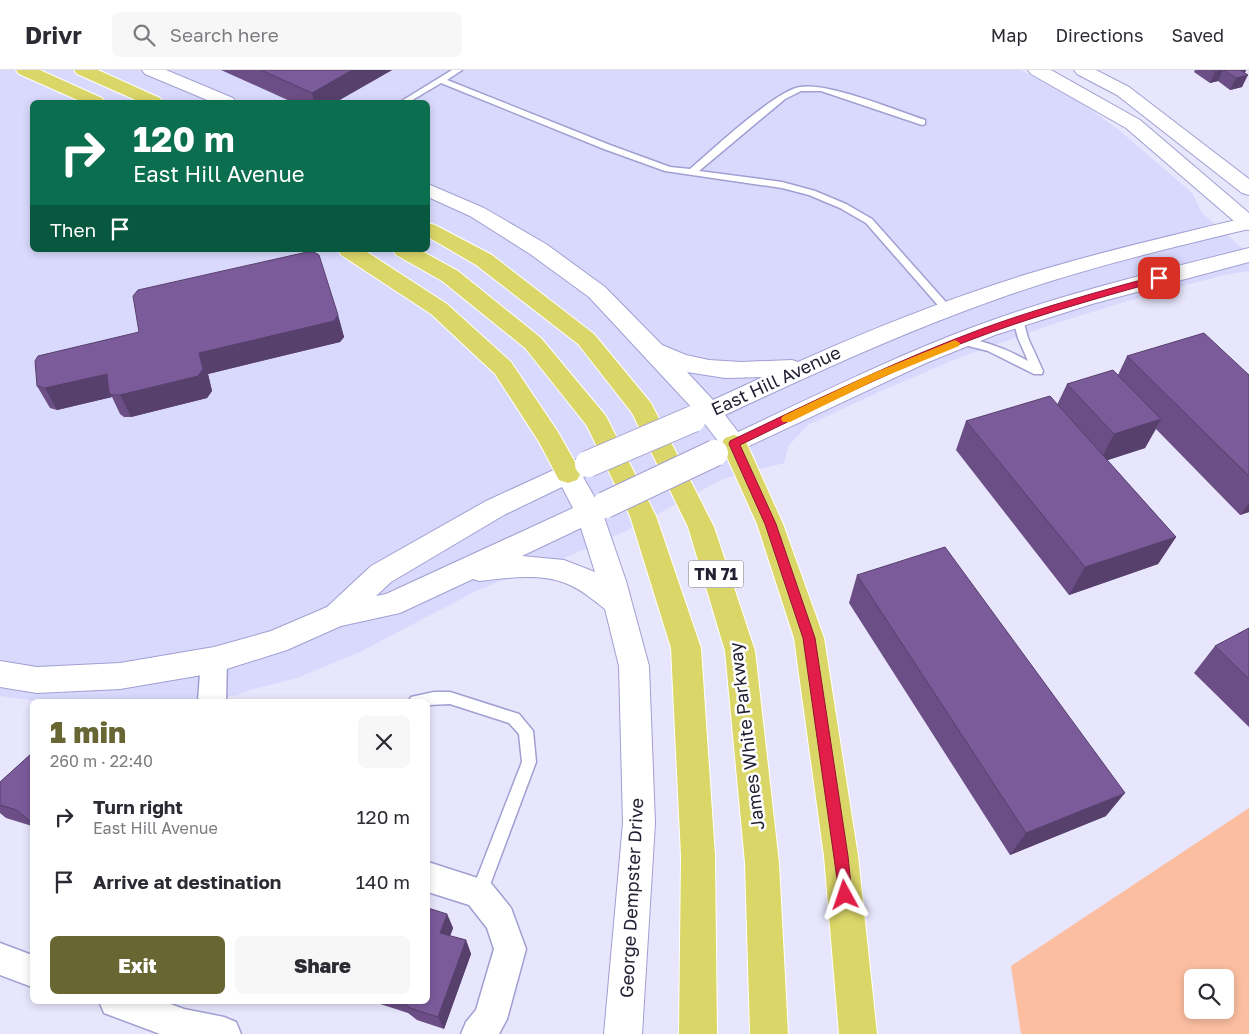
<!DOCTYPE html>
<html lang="en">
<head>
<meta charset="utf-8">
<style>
  :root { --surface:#fff; --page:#f7f7f7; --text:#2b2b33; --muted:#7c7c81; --line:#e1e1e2; --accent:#686632 }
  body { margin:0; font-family:"Golos Text",sans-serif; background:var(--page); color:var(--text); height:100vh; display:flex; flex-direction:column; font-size:19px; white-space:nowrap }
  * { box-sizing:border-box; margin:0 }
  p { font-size:16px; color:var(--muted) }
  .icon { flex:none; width:28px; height:28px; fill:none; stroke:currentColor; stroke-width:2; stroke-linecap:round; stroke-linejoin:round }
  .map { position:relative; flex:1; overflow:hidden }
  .details { position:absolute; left:30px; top:629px; width:400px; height:305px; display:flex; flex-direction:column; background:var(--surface); border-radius:8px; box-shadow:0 2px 8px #0003 }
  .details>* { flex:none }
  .banner { position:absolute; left:30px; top:30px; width:400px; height:152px; border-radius:8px; box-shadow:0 2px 8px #0003; background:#0b6e4f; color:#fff; overflow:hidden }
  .controls { position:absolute; left:1184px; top:899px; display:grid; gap:10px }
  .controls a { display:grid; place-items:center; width:50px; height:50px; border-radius:8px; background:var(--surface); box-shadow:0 2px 8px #0003; font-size:25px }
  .pin { position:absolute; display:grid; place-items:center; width:42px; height:42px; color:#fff; margin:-21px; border-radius:10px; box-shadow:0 2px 8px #0006 }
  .me { position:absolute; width:55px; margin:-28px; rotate:355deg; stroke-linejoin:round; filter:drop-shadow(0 0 4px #0008) }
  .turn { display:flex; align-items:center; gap:18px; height:105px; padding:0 20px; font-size:22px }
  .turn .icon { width:65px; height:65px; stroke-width:2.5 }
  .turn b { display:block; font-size:35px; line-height:42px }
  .then { display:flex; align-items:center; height:48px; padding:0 20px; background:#0003; gap:10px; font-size:19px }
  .round { display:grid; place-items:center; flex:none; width:52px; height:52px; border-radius:8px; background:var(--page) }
  .overview { display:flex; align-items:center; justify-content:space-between; height:85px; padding:0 20px }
  h1 { font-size:30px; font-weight:800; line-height:38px; color:var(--accent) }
  .cta { display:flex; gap:10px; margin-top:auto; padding:10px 20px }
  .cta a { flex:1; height:58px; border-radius:8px; background:var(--accent); color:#fff; font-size:20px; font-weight:800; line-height:58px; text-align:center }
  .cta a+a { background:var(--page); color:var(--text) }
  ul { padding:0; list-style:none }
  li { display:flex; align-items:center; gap:15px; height:65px; padding:0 20px }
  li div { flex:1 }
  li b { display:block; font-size:19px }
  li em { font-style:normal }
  header { display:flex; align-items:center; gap:30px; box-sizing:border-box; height:70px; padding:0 25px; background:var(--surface); border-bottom:1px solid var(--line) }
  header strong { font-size:24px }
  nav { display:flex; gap:28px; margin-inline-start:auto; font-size:18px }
  .search { width:350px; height:45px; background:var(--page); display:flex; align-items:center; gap:12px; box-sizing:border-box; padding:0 18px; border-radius:8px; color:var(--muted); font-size:19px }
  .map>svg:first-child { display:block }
  .built { fill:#d9d9fd; fill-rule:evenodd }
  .green { fill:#fbbea1; fill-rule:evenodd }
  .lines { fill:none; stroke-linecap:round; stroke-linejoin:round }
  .service-casing { stroke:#a19fd2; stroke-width:3 }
  .minor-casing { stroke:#a19fd2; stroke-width:3 }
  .tertiary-casing { stroke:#a19fd2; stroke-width:2 }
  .secondary-casing { stroke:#a19fd2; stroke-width:2 }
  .motorway-casing { stroke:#fff; stroke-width:2 }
  .service { fill:#fff; fill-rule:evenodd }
  .minor { fill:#fff; fill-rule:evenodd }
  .tertiary { fill:#fff; fill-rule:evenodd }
  .secondary { fill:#fff; fill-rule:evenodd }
  .motorway { fill:#dbd668; fill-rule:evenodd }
  .secondary-bridge-casing { stroke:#a19fd2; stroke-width:28; stroke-linecap:butt }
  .secondary-bridge { stroke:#fff; stroke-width:26 }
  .wall { fill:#6b4e85 }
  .shaded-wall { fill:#57406c }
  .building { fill:#7c5b9b; stroke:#57406c }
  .route { fill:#e11d48; stroke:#92132f }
  .slow { fill:#f59e0b }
  .labels { text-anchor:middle; stroke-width:5; stroke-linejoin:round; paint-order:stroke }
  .shield { fill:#fff; stroke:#656472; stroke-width:1 }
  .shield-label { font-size:16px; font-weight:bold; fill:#232235 }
  .street-label { font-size:18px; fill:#232235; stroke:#fff }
</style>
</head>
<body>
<header>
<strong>Drivr</strong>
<div class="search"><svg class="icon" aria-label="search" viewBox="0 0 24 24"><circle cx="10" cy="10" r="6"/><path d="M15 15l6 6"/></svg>Search here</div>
<nav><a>Map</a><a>Directions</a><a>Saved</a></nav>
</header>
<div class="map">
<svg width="1249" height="964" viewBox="0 0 1249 964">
  <rect width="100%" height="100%" fill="#e7e6fc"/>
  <!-- built -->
  <path class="built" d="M0 0H1021L1081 33 1119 60 1192 123 1202 143 1249 184V201L1225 205 1154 223 1059 252 951 291 879 322 808 355 789 375 784 393 723 409 626 461 521 507 500 511 478 520 360 582 297 608 250 620 238 625 183 631H36L0 626ZM32 32H428V180H32Z"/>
  <!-- green -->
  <path class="green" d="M1249 738V964H1021L1011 896ZM1192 908H1225V940H1192Z"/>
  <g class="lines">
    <defs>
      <path id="service" d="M452 0H462L447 10 610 75 670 97 690 99C711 81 776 20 800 17 828 12 895 40 925 50V54L922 55 821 21H801L785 29 699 101 782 112 815 121 846 134 872 149 952 239 951 241H943L866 153 840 138 809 125 782 118 665 101 604 79 441 13 409 32H400Z
        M1018 247 1023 250 1028 268 1043 301 1042 304H1034L988 281 957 273 956 271 961 267C985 271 1007 279 1028 291L1018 268 1013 250Z
        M434 622H450L519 644 533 661 536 692 487 823 485 828 479 831 473 828 471 823 522 692 519 664 509 653 450 634 428 635V631H409L411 627Z"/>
      <path id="minor" d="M214 579 224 582 227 590 226 631H198L201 590 204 582Z
        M428 792 490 812 511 838 526 879 507 949 499 964H461L466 952 476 940 494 879 487 858 469 835 428 822Z
        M0 873 32 885V917L0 905Z
        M99 931H162L184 939 224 947 236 952 241 964H160L104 943Z"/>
      <path id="tertiary" d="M1028 0H1051L1140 50 1249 143V160L1242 158 1126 58 1031 4Z
        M1074 0H1096L1129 17 1249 109V125L1242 123 1117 25 1077 4Z"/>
      <path id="secondary" d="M142 0H166L233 28 236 32H212L145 4Z
        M428 114 484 138 546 174 605 217 662 275 686 285 709 290 741 292 792 290 798 292C871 259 945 230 1021 206 1096 183 1173 165 1249 147V159C1165 179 1082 199 1000 228 906 261 815 303 725 345L738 362C817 325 895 286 976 256 1065 223 1158 201 1249 178V192L1092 234 995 265 926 293 715 392 706 390 702 383 706 376 718 371 705 354 693 358 684 355 681 349 684 343 693 339 589 227 530 184 470 146 428 127ZM687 302 725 308 763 307 713 330Z
        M584 386 593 389 597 396 593 403 583 407 595 428 605 425 614 428 618 435 614 442 604 447 626 511 649 596 655 753 642 964H604L623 753 619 596 605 539C593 530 580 518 565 513 539 503 506 508 479 511L473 509 400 543 341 556 287 580 214 603 120 619 37 623 0 617V591L37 597 120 593 214 577 271 561 327 537 371 496 486 431ZM562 417 573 438 386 524 376 526 391 512 504 445ZM581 458 595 502 564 490 522 486Z"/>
      <path id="motorway" d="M16 0H40L102 28 105 32H82L19 4Z
        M74 0H98L160 28 163 32H140L77 4Z
        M428 153 435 155 492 185 594 264 651 333 714 457 755 581 779 793 788 964H750L745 793 725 581 688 457 632 343 578 274 476 195 428 167Z
        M338 180H364L447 234 511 292 558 362 581 403 577 410 568 413 559 410 539 372 495 304 431 244 341 185Z
        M393 180H420L458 201 541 268 606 346 656 446 701 578 715 786 717 964H679L681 786 671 578 630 446 587 356 525 278 442 211 396 185Z
        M734 365 743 368 747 374 783 454 824 568 858 786 877 964H839L824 786 794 568 757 454 721 374 725 368Z"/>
    </defs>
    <!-- service casing -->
    <use href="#service" class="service-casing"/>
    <!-- minor casing -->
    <use href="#minor" class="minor-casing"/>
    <!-- tertiary casing -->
    <use href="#tertiary" class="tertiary-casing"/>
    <!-- secondary casing -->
    <use href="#secondary" class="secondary-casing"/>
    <!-- motorway casing -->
    <use href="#motorway" class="motorway-casing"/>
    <!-- service -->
    <use href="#service" class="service"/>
    <!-- minor -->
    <use href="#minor" class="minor"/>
    <!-- tertiary -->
    <use href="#tertiary" class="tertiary"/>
    <!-- secondary -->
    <use href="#secondary" class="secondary"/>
    <!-- motorway -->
    <use href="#motorway" class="motorway"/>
    <defs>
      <path id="secondary-bridge" d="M588 394 693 349
        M605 435 715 383"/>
    </defs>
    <!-- secondary-bridge casing -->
    <use href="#secondary-bridge" class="secondary-bridge-casing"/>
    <!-- secondary-bridge -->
    <use href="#secondary-bridge" class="secondary-bridge"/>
  </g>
  <!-- wall -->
  <path class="wall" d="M221 0H392L336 32H292Z
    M1195 0H1246L1245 3 1242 17 1230 20 1218 11 1210 13 1194 2Z
    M338 245 344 267 340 272 208 304 212 321 207 328 131 347H124L120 344 112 327 57 340 50 338 37 316Z
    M1127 286 1249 305V442L1240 445 1156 359 1145 378 1107 390 1176 467 1158 494 1069 525 956 380 966 351 1057 335 1067 314 1118 305Z
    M857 505 1106 746 1010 785 849 533Z
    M1249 558V657L1194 603 1215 576Z
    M32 683V756L6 748 0 743V712Z
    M447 844 453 858 450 866 466 870 471 884 444 959 417 950 408 943 371 931H428Z"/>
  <!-- shaded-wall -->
  <path class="shaded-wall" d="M352 0H392L336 32H314L312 23Z
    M1223 0 1218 11 1210 13 1215 2Z
    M1240 0H1246L1243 6 1248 5 1242 17 1230 20Z
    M338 245 344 267 340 272 208 304 212 321 207 328 131 347 120 325 199 283Z
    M107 304 109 323 112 327 57 340 45 318Z
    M1161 349 1145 378 1099 393 1114 364Z
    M1249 433V442L1240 445Z
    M1176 467 1158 494 1069 525 1085 497Z
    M1125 723 1106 746 1010 785 1026 763Z
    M447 844 453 858 446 877 440 863Z
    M466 870 471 884 444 959 438 947Z"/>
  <!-- building -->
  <path class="building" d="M261 0H352L312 23Z
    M1212 0H1223L1215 2Z
    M1224 0H1242H1240L1248 5 1236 8Z
    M307 182H314L319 185 338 245 334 251 199 283 203 299 198 306 120 325H113L109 323 107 304 45 318 37 316 35 291 38 286 139 262 133 226 138 220Z
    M1204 263 1249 305V406L1127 286Z
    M1113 300 1161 349 1114 364 1067 314Z
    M1050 326 1176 467 1085 497 966 351Z
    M945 477 1125 723 1026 763 857 505Z
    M1249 558V609L1215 576Z
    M32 683V753L17 740 0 735V712Z
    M428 838 447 844 440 863 466 870 438 947 410 938 401 931H428Z"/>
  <!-- route -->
  <path class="route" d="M1159 205 1164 208 1163 210C1105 226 1048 242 992 262 905 293 823 335 740 375L776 454 815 568 848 786 852 825 850 830 845 832 840 830 803 568 765 454 729 374 730 371C814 331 897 290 984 258 1042 237 1101 221 1159 205Z"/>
  <!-- slow -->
  <path class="slow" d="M955 270 960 273 959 276 876 310 790 352H783L781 349 783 346 869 305Z"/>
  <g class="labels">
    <!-- shield labels -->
    <rect class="shield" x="688.5" y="490.5" width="55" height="27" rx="4"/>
    <g class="shield-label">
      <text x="716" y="510">TN 71</text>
    </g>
    <!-- street labels -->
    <g class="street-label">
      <text transform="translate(776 311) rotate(-25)" y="6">East Hill Avenue</text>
      <text transform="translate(747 666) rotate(-97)" y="6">James White Parkway</text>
      <text transform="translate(632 828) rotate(-87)" y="6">George Dempster Drive</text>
    </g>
  </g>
</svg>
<div class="controls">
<a><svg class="icon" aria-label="search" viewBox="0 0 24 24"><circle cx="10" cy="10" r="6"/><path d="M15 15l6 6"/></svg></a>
</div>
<div class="pin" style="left:1159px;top:208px;background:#d93025"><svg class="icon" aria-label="arrive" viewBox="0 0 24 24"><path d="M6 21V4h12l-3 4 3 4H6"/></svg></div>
<svg class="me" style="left:845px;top:825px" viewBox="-20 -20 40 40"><path d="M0-17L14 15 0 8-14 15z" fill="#e11d48" stroke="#fff" stroke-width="4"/></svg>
<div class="banner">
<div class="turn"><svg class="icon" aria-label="right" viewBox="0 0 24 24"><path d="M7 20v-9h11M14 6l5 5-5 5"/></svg><div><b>120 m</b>East Hill Avenue</div></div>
<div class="then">Then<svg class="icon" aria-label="arrive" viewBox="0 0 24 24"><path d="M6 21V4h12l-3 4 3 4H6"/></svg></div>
</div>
<section class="details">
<div class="overview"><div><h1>1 min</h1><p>260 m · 22:40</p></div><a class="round"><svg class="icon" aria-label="close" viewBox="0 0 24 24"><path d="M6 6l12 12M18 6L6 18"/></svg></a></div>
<ul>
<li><svg class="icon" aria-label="right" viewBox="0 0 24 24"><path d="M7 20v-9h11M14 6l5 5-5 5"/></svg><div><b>Turn right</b><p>East Hill Avenue</p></div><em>120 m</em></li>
<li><svg class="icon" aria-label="arrive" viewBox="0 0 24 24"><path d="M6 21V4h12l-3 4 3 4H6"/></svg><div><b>Arrive at destination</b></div><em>140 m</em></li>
</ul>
<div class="cta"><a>Exit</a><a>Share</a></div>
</section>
</div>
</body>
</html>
